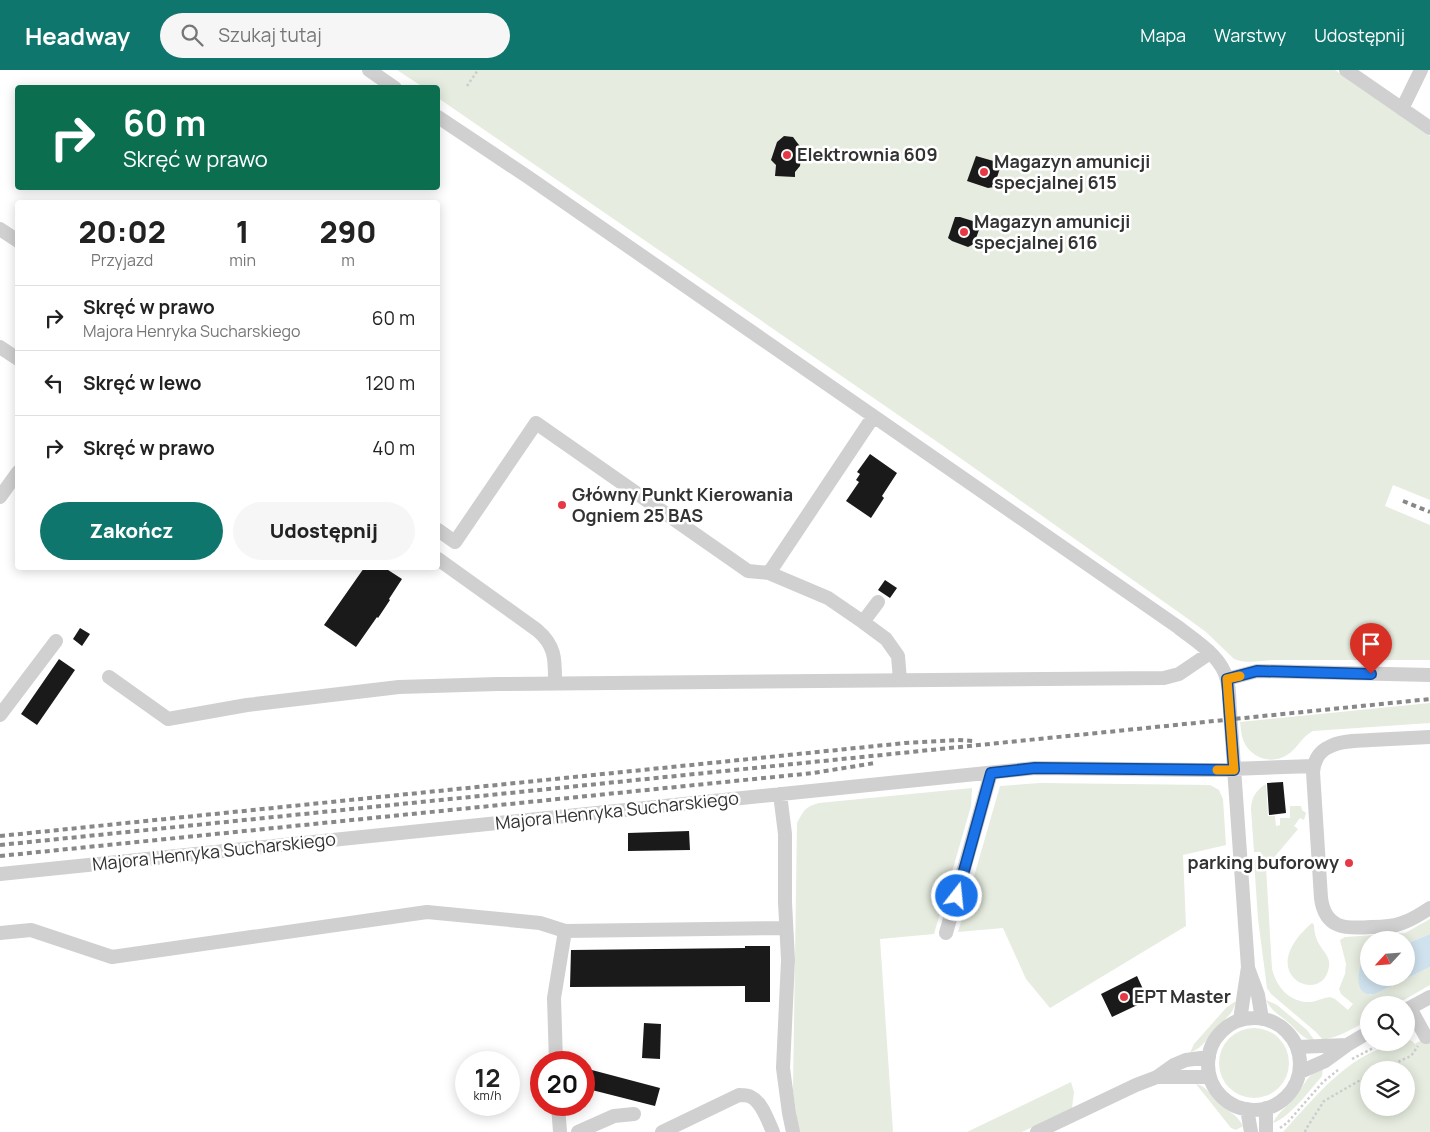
<!DOCTYPE html>
<html lang="pl">
<head>
<meta charset="utf-8">
<style>
  :root { --surface:#fff; --page:#f6f6f6; --text:#222; --muted:#767676; --line:#e0e0e0; --accent:#0f766e }
  body { margin:0; font-family:Manrope,sans-serif; background:var(--page); color:var(--text); height:100vh; display:flex; flex-direction:column; font-size:19px; white-space:nowrap }
  * { box-sizing:border-box; margin:0 }
  p { font-size:16px; color:var(--muted) }
  .icon { flex:none; width:28px; height:28px; fill:none; stroke:currentColor; stroke-width:2; stroke-linecap:round; stroke-linejoin:round }
  .map { position:relative; flex:1; overflow:hidden }
  .sheet { position:absolute; left:15px; top:130px; width:425px; height:370px; display:flex; flex-direction:column; background:var(--surface); border-radius:5px; box-shadow:0 2px 12px #0003 }
  .sheet>* { flex:none }
  .guide { position:absolute; left:15px; top:15px; width:425px; height:105px; border-radius:5px; box-shadow:0 2px 12px #0003; background:#0b6e4f; color:#fff; overflow:hidden }
  .needle { width:32px; rotate:244deg }
  .controls { position:absolute; left:1360px; top:861px; display:grid; gap:10px }
  .controls a { display:grid; place-items:center; width:55px; height:55px; border-radius:50%; background:var(--surface); box-shadow:0 2px 12px #0003; font-size:25px }
  .speed { position:absolute; left:455px; top:981px; display:flex; gap:10px; font-size:25px; font-weight:700; text-align:center }
  .speed>* { display:grid; place-content:center; width:65px; height:65px; border-radius:50%; background:var(--surface); box-shadow:0 2px 12px #0003; line-height:1 }
  .speed small { font-size:12px; font-weight:400 }
  .speed .limit { border:8px solid #d22; background:#fff; color:#111 }
  .pin { position:absolute; display:grid; place-items:center; width:42px; height:42px; color:#fff; margin:-51px -21px; border-radius:50% 50% 50% 0; rotate:-45deg; box-shadow:0 0 5px #0007 }
  .pin .icon { rotate:45deg }
  .me { position:absolute; width:55px; margin:-28px; rotate:16deg; stroke-linejoin:round; filter:drop-shadow(0 0 4px #0008) }
  .turn { display:flex; align-items:center; gap:18px; height:105px; padding:0 25px; font-size:22px }
  .turn .icon { width:65px; height:65px; stroke-width:2.5 }
  .turn b { display:block; font-size:35px; line-height:42px }
  .eta { display:flex; justify-content:space-evenly; align-items:center; height:85px; text-align:center }
  .eta b { font-size:30px; font-weight:800; line-height:35px }
  .primary-button { display:flex; gap:10px; margin-top:auto; padding:10px 25px }
  .primary-button a { flex:1; height:58px; border-radius:30px; background:var(--accent); color:#fff; font-size:20px; font-weight:800; line-height:58px; text-align:center }
  .primary-button a+a { background:var(--page); color:var(--text) }
  ul { padding:0; list-style:none }
  li { display:flex; align-items:center; gap:15px; height:65px; padding:0 25px; border-top:1px solid var(--line) }
  li div { flex:1 }
  li b { display:block; font-size:19px }
  li em { font-style:normal }
  header { display:flex; align-items:center; gap:30px; box-sizing:border-box; height:70px; padding:0 25px; background:var(--accent); color:#fff }
  header strong { font-size:24px }
  nav { display:flex; gap:28px; margin-inline-start:auto; font-size:18px }
  .search { width:350px; height:45px; background:var(--page); display:flex; align-items:center; gap:12px; box-sizing:border-box; padding:0 18px; border-radius:28px; color:var(--muted); font-size:19px }
  .map>svg:first-child { display:block }
  .green { fill:#e6ecdf; fill-rule:evenodd }
  .water { fill:#cfe2ee }
  .building { fill:#1a1a1a }
  .lines { fill:none; stroke-linecap:round; stroke-linejoin:round }
  .path { stroke:#cdcdcd; stroke-width:2.5; stroke-dasharray:2.5 2.5; stroke-linecap:butt }
  .minor { stroke:#d0d0d0; stroke-width:14 }
  .rail { stroke:#888; stroke-width:4; stroke-dasharray:5 4; stroke-linecap:butt }
  .route-casing { stroke:#114b97; stroke-width:12 }
  .route { stroke:#1a73e8; stroke-width:9 }
  .slow { stroke:#f59e0b; stroke-width:9 }
  .poi-dot { fill:#e63946; stroke:#fff; stroke-width:2 }
  .labels { text-anchor:middle; stroke-width:5; stroke-linejoin:round; paint-order:stroke }
  .poi-label { font-size:18px; font-weight:bold; fill:#333; stroke:#fff; text-anchor:start }
  .street-label { font-size:18px; fill:#333; stroke:#fff }
</style>
</head>
<body>
<header>
<strong>Headway</strong>
<div class="search"><svg class="icon" aria-label="search" viewBox="0 0 24 24"><circle cx="10" cy="10" r="6"/><path d="M15 15l6 6"/></svg>Szukaj tutaj</div>
<nav><a>Mapa</a><a>Warstwy</a><a>Udostępnij</a></nav>
</header>
<div class="map">
<svg width="1430" height="1062" viewBox="0 0 1430 1062">
  <rect width="100%" height="100%" fill="#fff"/>
  <!-- green -->
  <path class="green" d="M397 0H1335L1430 66V430L1393 415 1385 436 1430 455V590H1272C1260 591 1246 594 1234 589L1206 562 1184 546 936 371 438 28V18L423 17Z
    M1430 633V653L1313 661C1302 666 1298 678 1287 685 1272 695 1251 688 1244 672 1241 665 1241 659 1240 652Z
    M1040 713 1210 715 1219 720 1223 729 1226 775 1183 785 1186 856 1050 938 1026 909 1003 858 958 862 1000 716Z
    M1266 714 1268 746H1275L1276 756 1280 755V748H1290V736H1301L1302 740 1306 743 1304 750 1300 748 1294 756 1298 759 1266 797 1272 899C1277 918 1290 933 1311 932 1317 931 1323 928 1330 927L1335 929 1348 940 1353 934 1341 924 1339 919 1345 904 1346 894 1340 870 1345 867 1405 863 1430 849V864L1406 874V870H1369V881L1361 891 1369 925 1375 924 1430 897V915L1395 935H1369V950C1354 958 1339 967 1323 970L1316 962 1271 924 1267 918 1258 849 1254 790 1261 789V782H1254L1251 739C1251 728 1256 720 1266 714Z
    M972 718 971 736 934 864 880 869 893 1062H799L793 1021 797 753C804 740 805 737 819 733Z
    M1312 853 1314 855C1314 860 1315 865 1317 870 1321 880 1331 886 1329 897 1323 937 1251 905 1312 853Z
    M1266 930 1277 935 1307 960 1315 971C1302 969 1298 961 1289 953 1280 945 1272 942 1266 930Z
    M1234 932H1236C1232 945 1226 948 1217 957 1207 968 1204 977 1190 983L1194 974 1226 938Z
    M1219 993a35 35 0 1 1 70 0a35 35 0 1 1-70 0Z
    M1430 965V1062H1283C1318 1024 1352 979 1406 972L1409 970 1412 971 1415 974ZM1369 1000H1406V1038H1369Z
    M1323 998 1322 1006C1311 1019 1288 1049 1273 1053 1278 1042 1286 1038 1293 1029 1306 1016 1303 1007 1323 998Z
    M1071 1012 1074 1022 1072 1038 1022 1062H967Z
    M1196 1014C1206 1016 1210 1024 1217 1031 1227 1041 1236 1043 1243 1056L1236 1060 1231 1058Z"/>
  <!-- water -->
  <path class="water" d="M1430 864V897L1375 924C1350 929 1359 892 1367 881H1369V908H1406V874Z"/>
  <!-- building -->
  <path class="building" d="M784 66 793 67 802 79 800 96 795 102V107L775 106 776 95 771 90 777 72Z
    M976 86 997 92 1000 98 994 117 988 118 967 111Z
    M955 147H960L976 152 980 157 974 174 968 177 952 171 948 168Z
    M870 384 897 403 882 426 884 428 871 448 846 431 859 412 856 410 860 404 857 402Z
    M364 498H385L402 509 389 529 390 530 378 548 377 547 356 577 324 555Z
    M885 510 897 518 890 528 878 520Z
    M80 558 90 564 82 576 73 569Z
    M59 589 75 600 37 655 21 644Z
    M1283 712 1286 743 1269 745 1267 713Z
    M689 761 690 780 628 781V763Z
    M745 876H770V932H745V916L570 917 571 880 745 878Z
    M1137 906 1148 930 1112 947 1101 924Z
    M644 953 661 954 660 989 642 988Z
    M588 999 660 1018 655 1036 584 1018Z"/>
  <g class="lines">
    <!-- path -->
    <path class="path" d="M467 16 478 0
      M1352 989 1379 975 1389 972
      M1380 1000 1411 986 1418 976
      M1280 1058 1287 1053 1323 1012 1338 1000
      M1305 1062 1306 1059 1324 1031 1369 1005"/>
    <!-- minor -->
    <path class="minor" d="M369 0 395 18
      M1346 0 1430 58
      M1402 39 1421 0
      M438 47 528 107 1178 557C1195 571 1222 586 1227 610 1230 620 1229 631 1230 641L1248 897 1240 950
      M0 159 18 171
      M0 277 18 289
      M0 427 18 402
      M438 460 455 472 536 353 748 501 769 503 828 528 863 552 886 569 898 586 900 610
      M438 489 537 560C556 576 555 590 555 613
      M769 503 873 347
      M863 552 878 532
      M109 607 168 649 247 635 399 617 498 614 1164 608 1179 604 1210 583
      M1227 609 1257 601 1430 605
      M0 645 56 571
      M1430 667C1410 668 1391 669 1371 670 1358 671 1341 670 1329 677 1318 682 1314 691 1313 702L1321 828C1325 859 1346 859 1371 857 1381 857 1393 857 1402 853 1412 850 1421 844 1430 838
      M780 724 785 764V832L788 890 783 998 789 1043 793 1062
      M0 804 1035 698 1204 700 1314 696
      M0 863 31 860 112 887 427 842 540 853 565 861
      M946 863 991 703
      M1248 898 1258 925 1262 949
      M1410 938 1426 967
      M1406 940 1430 927
      M1208 994a46 46 0 1 1 92 0a46 46 0 1 1-92 0Z
      M1297 977 1347 975
      M556 992 554 928 565 861 786 858
      M1300 1002 1325 991 1347 975 1369 962
      M1157 1007H1210
      M558 1035 560 1062
      M1247 1039 1251 1062
      M578 1062 614 1046 634 1044
      M662 1062 739 1025C743 1025 748 1025 751 1027 762 1032 768 1051 773 1062
      M1037 1062 1136 1015 1157 1007 1174 995 1186 990 1209 987
      M1266 1062V1038"/>
    <!-- rail -->
    <path class="rail" d="M1403 431 1430 442
      M0 766 905 673 958 670 974 671
      M0 775 1430 629
      M0 786 813 703 875 693"/>
  </g>
  <g class="lines">
    <defs>
      <path id="route" d="M957 826 991 703 1035 698 1234 700 1227 609 1257 601 1371 604"/>
    </defs>
    <!-- route casing -->
    <use href="#route" class="route-casing"/>
    <!-- route -->
    <use href="#route" class="route"/>
    <!-- slow -->
    <path class="slow" d="M1217 700H1234L1227 609 1240 606"/>
  </g>
  <!-- markers -->
  <g class="poi-dot">
    <circle cx="787" cy="85" r="5"/>
    <circle cx="984" cy="102" r="5"/>
    <circle cx="964" cy="162" r="5"/>
    <circle cx="562" cy="435" r="5"/>
    <circle cx="1349" cy="793" r="5"/>
    <circle cx="1124" cy="927" r="5"/>
  </g>
  <g class="labels">
    <!-- poi labels -->
    <g class="poi-label">
      <text x="797" y="91">Elektrownia 609</text>
      <text x="994" y="98">Magazyn amunicji<tspan x="994" dy="21">specjalnej 615</tspan></text>
      <text x="974" y="158">Magazyn amunicji<tspan x="974" dy="21">specjalnej 616</tspan></text>
      <text x="572" y="431">Główny Punkt Kierowania<tspan x="572" dy="21">Ogniem 25 BAS</tspan></text>
      <text x="1339" y="799" text-anchor="end">parking buforowy</text>
      <text x="1134" y="933">EPT Master</text>
    </g>
    <!-- street labels -->
    <g class="street-label">
      <text transform="translate(617 741) rotate(-6)" y="6">Majora Henryka Sucharskiego</text>
      <text transform="translate(214 782) rotate(-6)" y="6">Majora Henryka Sucharskiego</text>
    </g>
  </g>
</svg>
<div class="controls">
<a><svg class="needle" viewBox="-14 -14 28 28"><path d="M0-13l5 13h-10z" fill="#e53935"/><path d="M0 13l5-13h-10z" fill="#767676"/></svg></a>
<a><svg class="icon" aria-label="search" viewBox="0 0 24 24"><circle cx="10" cy="10" r="6"/><path d="M15 15l6 6"/></svg></a>
<a><svg class="icon" aria-label="layers" viewBox="0 0 24 24"><path d="M12 4l9 5-9 5-9-5zM3 14l9 5 9-5"/></svg></a>
</div>
<div class="speed"><div>12<small>km/h</small></div><div class="limit">20</div></div>
<div class="pin" style="left:1371px;top:604px;background:#d93025"><svg class="icon" aria-label="arrive" viewBox="0 0 24 24"><path d="M6 21V4h12l-3 4 3 4H6"/></svg></div>
<svg class="me" style="left:957px;top:826px" viewBox="-20 -20 40 40"><circle r="17" fill="#1a73e8" stroke="#fff" stroke-width="3"/><path d="M0-11L8 9 0 5-8 9z" fill="#fff"/></svg>
<div class="guide">
<div class="turn"><svg class="icon" aria-label="right" viewBox="0 0 24 24"><path d="M7 20v-9h11M14 6l5 5-5 5"/></svg><div><b>60 m</b>Skręć w prawo</div></div>
</div>
<section class="sheet">
<div class="eta">
<div><b>20:02</b><p>Przyjazd</p></div>
<div><b>1</b><p>min</p></div>
<div><b>290</b><p>m</p></div>
</div>
<ul>
<li><svg class="icon" aria-label="right" viewBox="0 0 24 24"><path d="M7 20v-9h11M14 6l5 5-5 5"/></svg><div><b>Skręć w prawo</b><p>Majora Henryka Sucharskiego</p></div><em>60 m</em></li>
<li><svg class="icon" aria-label="left" viewBox="0 0 24 24"><path d="M17 20v-9H6M10 6l-5 5 5 5"/></svg><div><b>Skręć w lewo</b></div><em>120 m</em></li>
<li><svg class="icon" aria-label="right" viewBox="0 0 24 24"><path d="M7 20v-9h11M14 6l5 5-5 5"/></svg><div><b>Skręć w prawo</b></div><em>40 m</em></li>
</ul>
<div class="primary-button"><a>Zakończ</a><a>Udostępnij</a></div>
</section>
</div>
</body>
</html>
